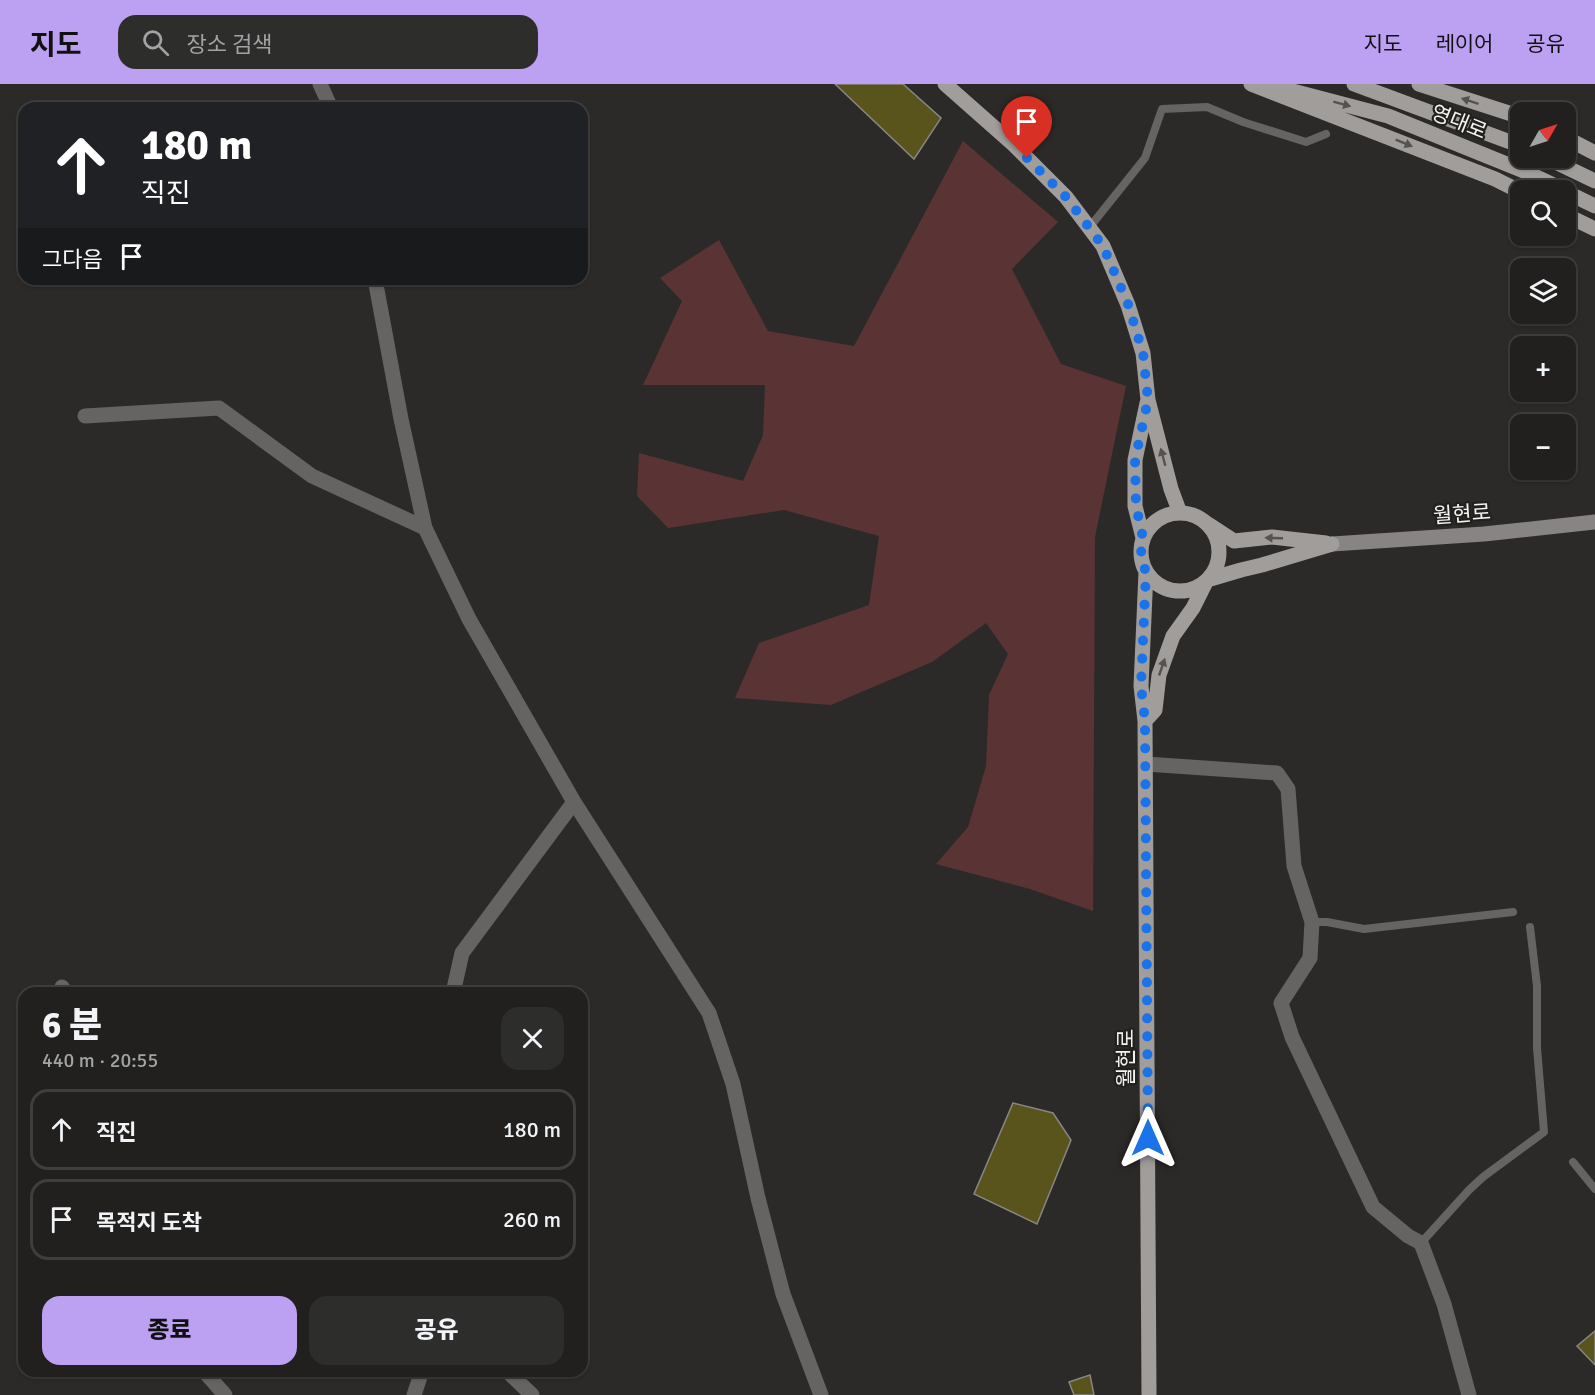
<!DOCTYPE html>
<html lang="ko">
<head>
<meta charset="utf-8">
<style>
  :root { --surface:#21201e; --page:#2d2d2b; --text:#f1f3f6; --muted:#a2a3a4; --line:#3e3e3c; --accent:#bca0f2 }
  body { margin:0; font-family:Signika,"Noto Sans KR",sans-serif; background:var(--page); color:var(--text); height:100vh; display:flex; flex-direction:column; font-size:22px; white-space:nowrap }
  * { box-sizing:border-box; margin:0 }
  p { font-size:20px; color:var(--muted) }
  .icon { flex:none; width:33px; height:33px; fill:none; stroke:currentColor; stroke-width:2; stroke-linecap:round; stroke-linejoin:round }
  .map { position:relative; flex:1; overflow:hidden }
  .sheet { position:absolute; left:18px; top:903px; width:570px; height:390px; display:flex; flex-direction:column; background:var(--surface); border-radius:18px; box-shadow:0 2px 4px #0004,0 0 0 2px var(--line) }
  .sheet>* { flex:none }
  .top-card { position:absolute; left:18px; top:18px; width:570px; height:183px; border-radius:18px; box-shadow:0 2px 4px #0004,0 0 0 2px var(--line); background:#202124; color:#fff; overflow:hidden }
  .needle { width:39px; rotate:51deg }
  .fabs { position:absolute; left:1510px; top:18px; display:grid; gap:12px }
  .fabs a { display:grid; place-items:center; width:66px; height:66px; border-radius:12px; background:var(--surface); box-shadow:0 2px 4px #0004,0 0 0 2px var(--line); font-size:30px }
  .pin { position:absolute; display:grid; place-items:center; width:51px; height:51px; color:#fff; margin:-62px -26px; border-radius:50% 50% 50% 0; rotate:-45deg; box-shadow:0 0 6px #0007 }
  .pin .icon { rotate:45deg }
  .me { position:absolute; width:66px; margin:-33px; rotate:0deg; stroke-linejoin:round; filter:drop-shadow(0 0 4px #0008) }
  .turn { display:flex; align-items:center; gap:21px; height:126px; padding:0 24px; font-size:27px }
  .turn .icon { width:78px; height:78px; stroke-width:2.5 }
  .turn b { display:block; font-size:42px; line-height:51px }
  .then { display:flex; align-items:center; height:57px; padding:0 24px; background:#0003; gap:12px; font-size:22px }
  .round { display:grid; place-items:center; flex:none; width:63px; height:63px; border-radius:18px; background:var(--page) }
  .overview { display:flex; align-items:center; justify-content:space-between; height:102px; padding:0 24px }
  h1 { font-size:36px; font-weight:800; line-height:45px }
  .primary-button { display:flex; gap:12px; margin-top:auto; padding:12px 24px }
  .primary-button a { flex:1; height:69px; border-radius:18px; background:var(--accent); color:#111; font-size:24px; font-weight:800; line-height:69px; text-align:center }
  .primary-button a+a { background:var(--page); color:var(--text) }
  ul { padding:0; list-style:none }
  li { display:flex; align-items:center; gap:18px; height:81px; margin:0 12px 9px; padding:0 12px; border:3px solid var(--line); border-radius:18px }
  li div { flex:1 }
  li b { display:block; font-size:22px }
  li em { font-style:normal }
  header { display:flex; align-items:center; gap:36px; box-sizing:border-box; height:84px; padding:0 30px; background:var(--accent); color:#111 }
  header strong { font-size:28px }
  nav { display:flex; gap:33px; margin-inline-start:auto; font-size:21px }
  .search { width:420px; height:54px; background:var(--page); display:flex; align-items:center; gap:15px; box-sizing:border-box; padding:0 21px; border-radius:18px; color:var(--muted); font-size:22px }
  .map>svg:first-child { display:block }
  .green { fill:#5a3334 }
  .building { fill:#59531c; stroke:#868683; stroke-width:1.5 }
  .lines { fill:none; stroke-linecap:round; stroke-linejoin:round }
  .lane { stroke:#666463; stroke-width:8 }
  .street { stroke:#666463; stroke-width:15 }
  .secondary { stroke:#878483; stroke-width:15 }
  .primary { stroke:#a09d9b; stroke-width:15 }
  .oneway { fill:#545350 }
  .route { stroke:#1a73e8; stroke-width:10; stroke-dasharray:0 18 }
  .labels { text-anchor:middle; stroke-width:4.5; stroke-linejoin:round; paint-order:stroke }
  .street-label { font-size:21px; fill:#f4f3f2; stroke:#22211e }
</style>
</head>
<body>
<header>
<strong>지도</strong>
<div class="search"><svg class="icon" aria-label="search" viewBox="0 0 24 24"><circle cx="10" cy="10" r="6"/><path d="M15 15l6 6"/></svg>장소 검색</div>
<nav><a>지도</a><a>레이어</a><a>공유</a></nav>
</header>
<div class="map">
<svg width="1595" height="1311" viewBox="0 0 1595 1311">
  <rect width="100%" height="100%" fill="#2c2a28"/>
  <!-- green -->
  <path class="green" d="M963 57 1058 138 1012 185 1061 280 1126 302 1095 453 1093 827 1030 805 936 780 968 743 986 682 989 611 1008 570 986 539 932 578 831 621 735 614 759 559 869 521 879 452 784 426 668 444 637 412 639 369 743 397 763 351 765 301H643L682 217 660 194 719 156 768 247 854 262Z"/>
  <!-- building -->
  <path class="building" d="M835 0H903L941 34 914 75Z
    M1013 1019 1053 1029 1071 1056 1037 1140 974 1110Z
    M1595 1247V1281L1577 1262Z
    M1090 1291 1094 1311H1074L1069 1298Z"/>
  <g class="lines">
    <!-- lane -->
    <path class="lane" d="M1089 144 1145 74 1162 25 1207 23 1243 38 1306 58 1326 50
      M1312 838H1327L1364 845 1513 828
      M1573 1078 1595 1105
      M1421 1159 1469 1106 1483 1093 1544 1048 1537 964V902L1530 843"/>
    <!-- street -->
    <path class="street" d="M320 0 331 24
      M375 195 401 335 425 444 469 535 574 718 709 929 733 1000 758 1114 783 1210 821 1311
      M85 332 219 324 312 392 425 444
      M1146 680 1277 689 1288 705 1294 782 1312 838 1310 874 1281 919 1292 953 1373 1123 1408 1152 1421 1159 1444 1220 1469 1311
      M62 903 66 909
      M453 909 462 869 574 718
      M204 1287 225 1311
      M507 1287 532 1311
      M414 1311 422 1287"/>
    <!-- secondary -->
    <path class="secondary" d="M1332 460 1484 450 1595 438"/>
    <!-- primary -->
    <path class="primary" d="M945 0 1014 61 1066 113 1103 162 1128 221 1143 269 1148 316 1171 405 1180 429
      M1251 0 1495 95 1521 108
      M1266 0 1388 32 1524 87 1564 106
      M1354 0 1521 62
      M1419 0 1521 33
      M1566 54 1595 69
      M1547 74 1595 97
      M1566 108 1595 122
      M1566 131 1595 145
      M1141 468a39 39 0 1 1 78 0a39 39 0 1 1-78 0Z
      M1208 440 1234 457 1272 453 1326 459
      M1143 454 1135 422V376L1147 319
      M1146 488 1141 602 1145 637 1149 1311
      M1145 637 1155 626 1159 591 1173 552 1193 524 1207 496 1241 486 1262 481 1332 460"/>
  </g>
  <!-- one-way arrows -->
  <defs><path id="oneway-solid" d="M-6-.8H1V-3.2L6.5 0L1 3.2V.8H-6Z" transform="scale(1.5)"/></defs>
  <g class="oneway">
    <use href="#oneway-solid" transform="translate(1470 17) rotate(-162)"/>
    <use href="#oneway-solid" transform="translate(1342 20) rotate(15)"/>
    <use href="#oneway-solid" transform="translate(1404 59) rotate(22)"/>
    <use href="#oneway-solid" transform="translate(1163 373) rotate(-105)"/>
    <use href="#oneway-solid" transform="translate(1274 454) rotate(-178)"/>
    <use href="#oneway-solid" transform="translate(1162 583) rotate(-71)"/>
  </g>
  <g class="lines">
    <!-- route -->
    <path class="route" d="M1027 74 1066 113 1103 162 1128 220 1143 269 1148 316 1135 376 1136 422 1143 454 1141 465 1142 477 1146 488 1141 602 1145 637 1148 1054"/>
  </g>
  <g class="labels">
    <!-- street labels -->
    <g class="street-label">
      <text transform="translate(1459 38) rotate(22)" y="7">영대로</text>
      <text transform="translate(1462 430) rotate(-4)" y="7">월현로</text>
      <text transform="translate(1126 974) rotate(-90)" y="7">월현로</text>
    </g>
  </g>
</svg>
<div class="fabs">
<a><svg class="needle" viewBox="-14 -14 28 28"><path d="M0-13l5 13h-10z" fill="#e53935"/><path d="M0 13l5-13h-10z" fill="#a2a3a4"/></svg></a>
<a><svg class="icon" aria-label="search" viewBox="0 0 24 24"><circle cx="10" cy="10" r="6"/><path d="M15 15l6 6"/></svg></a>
<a><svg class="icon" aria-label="layers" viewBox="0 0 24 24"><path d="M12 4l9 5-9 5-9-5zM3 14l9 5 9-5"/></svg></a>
<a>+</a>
<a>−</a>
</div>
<div class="pin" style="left:1027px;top:74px;background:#d93025"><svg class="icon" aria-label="arrive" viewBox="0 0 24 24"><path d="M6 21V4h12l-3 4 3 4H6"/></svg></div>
<svg class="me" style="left:1148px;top:1054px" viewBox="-20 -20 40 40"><path d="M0-17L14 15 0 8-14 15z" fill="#1a73e8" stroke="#fff" stroke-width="4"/></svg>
<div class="top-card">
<div class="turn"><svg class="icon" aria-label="ahead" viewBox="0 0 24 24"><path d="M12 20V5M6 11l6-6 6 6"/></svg><div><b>180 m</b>직진</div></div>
<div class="then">그다음<svg class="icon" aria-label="arrive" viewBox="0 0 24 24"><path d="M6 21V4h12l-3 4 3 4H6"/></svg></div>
</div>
<section class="sheet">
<div class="overview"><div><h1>6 분</h1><p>440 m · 20:55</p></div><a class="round"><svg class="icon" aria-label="close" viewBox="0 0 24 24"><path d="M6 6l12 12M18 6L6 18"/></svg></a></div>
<ul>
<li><svg class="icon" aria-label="ahead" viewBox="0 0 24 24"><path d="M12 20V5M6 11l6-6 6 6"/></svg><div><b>직진</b></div><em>180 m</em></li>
<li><svg class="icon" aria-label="arrive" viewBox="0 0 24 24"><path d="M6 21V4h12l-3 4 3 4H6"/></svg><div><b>목적지 도착</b></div><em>260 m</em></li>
</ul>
<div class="primary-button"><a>종료</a><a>공유</a></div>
</section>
</div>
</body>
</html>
